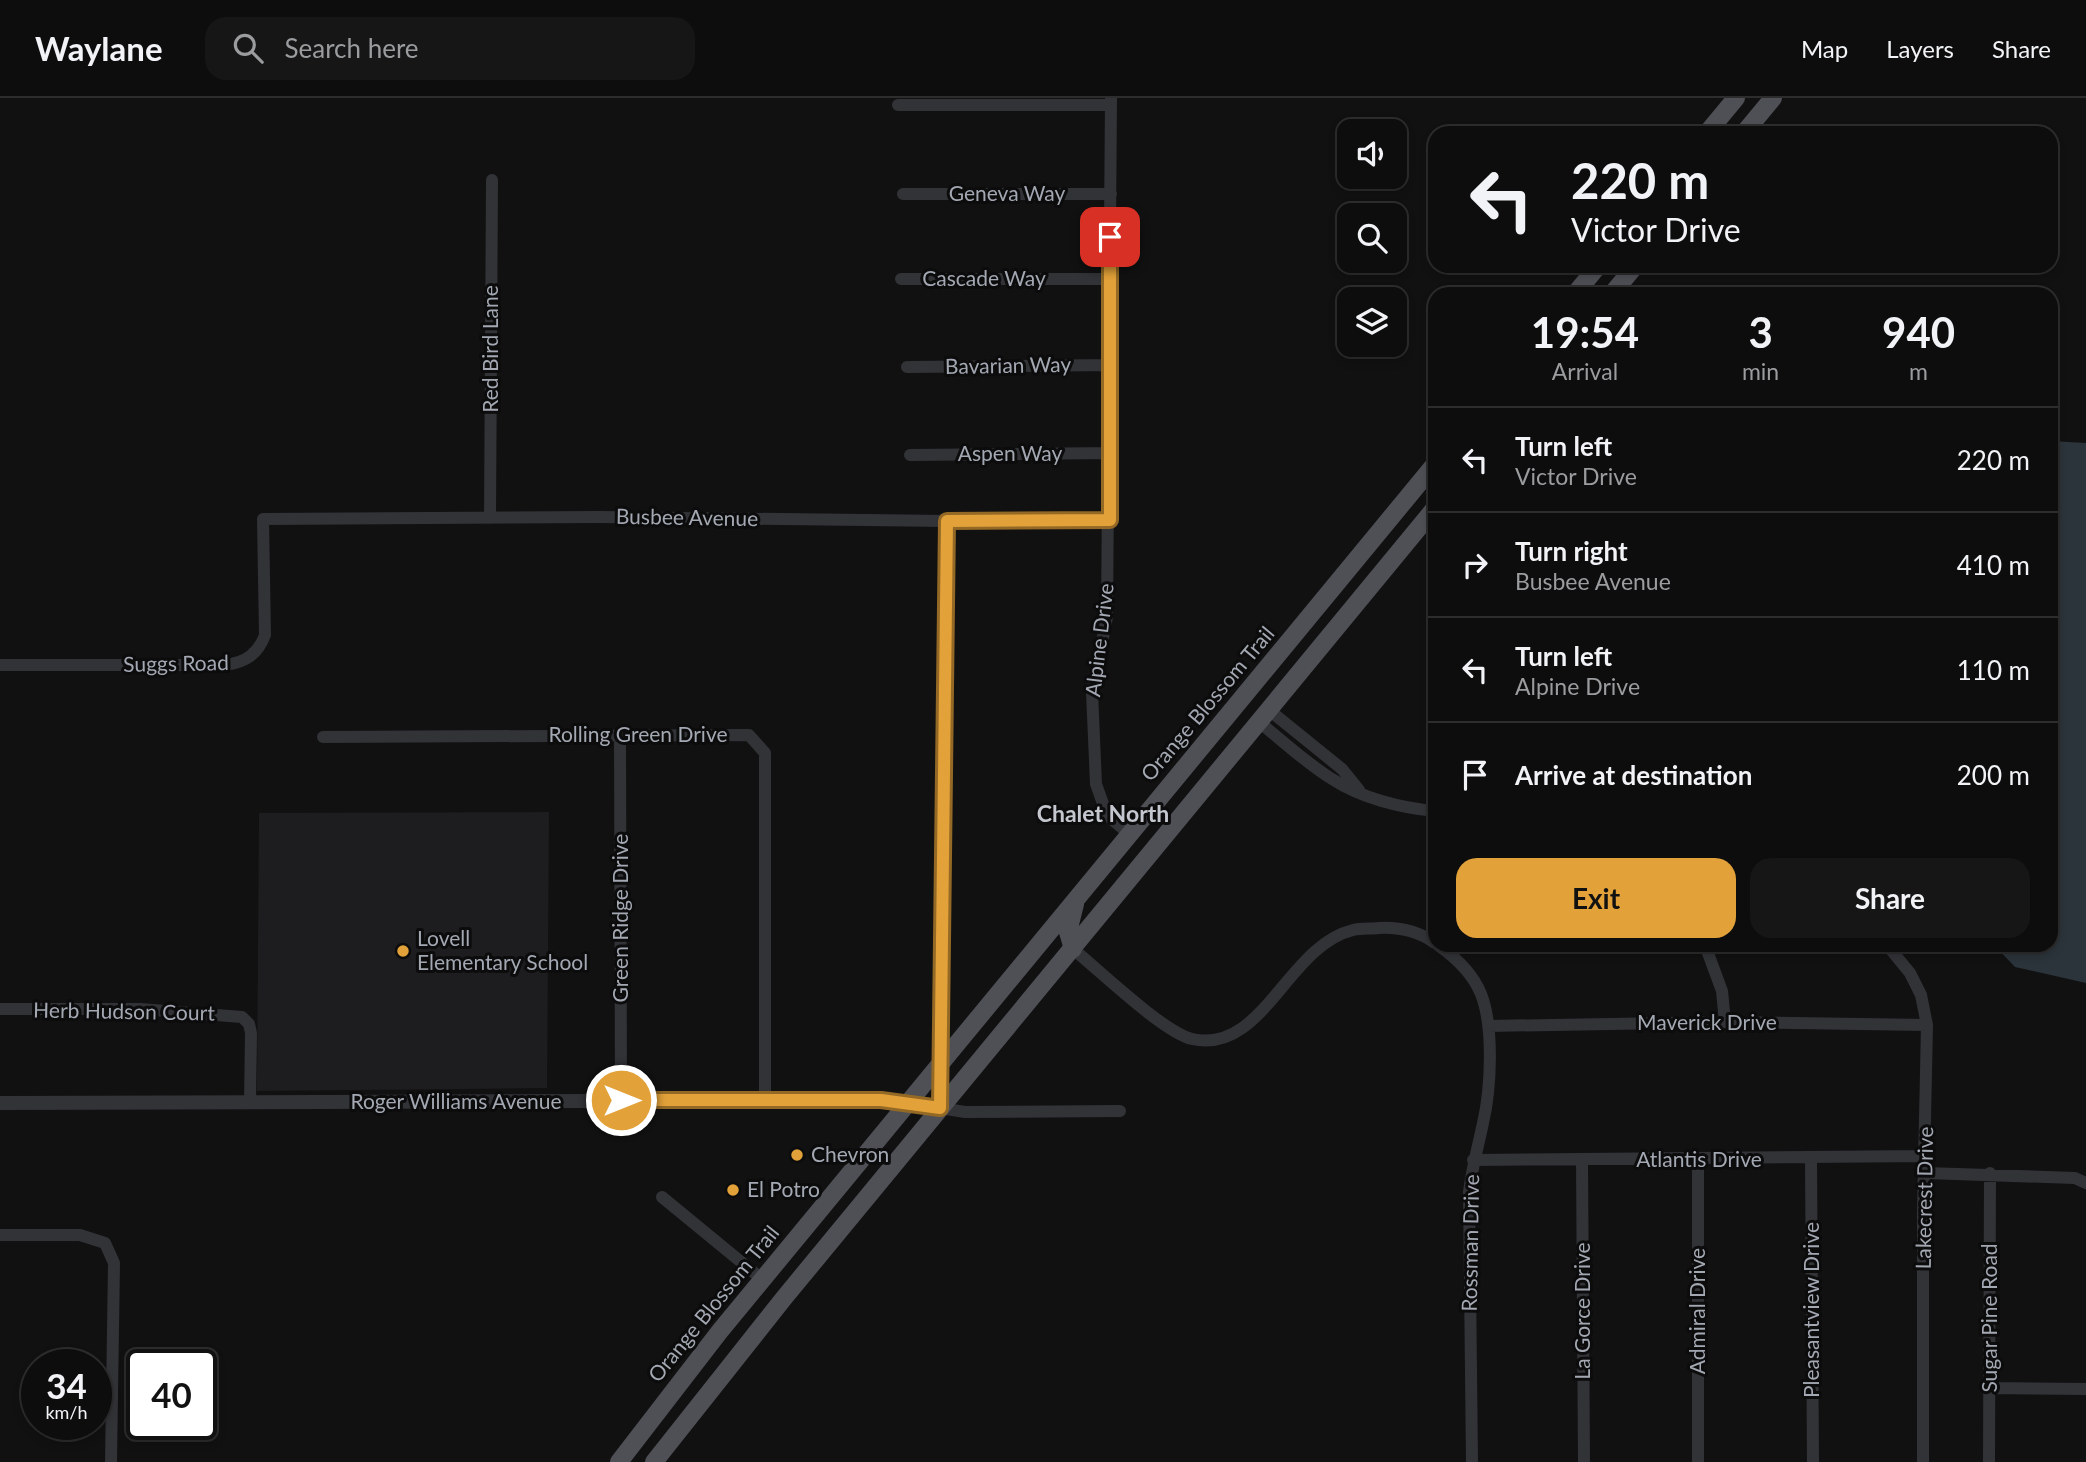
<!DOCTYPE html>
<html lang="en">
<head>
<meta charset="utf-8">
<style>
  :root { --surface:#0d0d0e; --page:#161617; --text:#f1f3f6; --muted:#9a9c9e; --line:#2d2d2e; --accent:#e2a139 }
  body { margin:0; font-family:Lato,sans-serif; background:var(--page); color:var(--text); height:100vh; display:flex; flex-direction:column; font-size:26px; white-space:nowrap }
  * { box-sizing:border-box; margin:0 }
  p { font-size:23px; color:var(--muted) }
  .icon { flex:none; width:38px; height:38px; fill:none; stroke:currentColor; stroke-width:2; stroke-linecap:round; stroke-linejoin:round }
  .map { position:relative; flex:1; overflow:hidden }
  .details { position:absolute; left:1428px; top:189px; width:630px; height:665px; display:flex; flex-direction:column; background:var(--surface); border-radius:21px; box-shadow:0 4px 10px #0003,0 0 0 2px var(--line) }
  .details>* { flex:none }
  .banner { position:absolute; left:1428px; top:28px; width:630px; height:147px; border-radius:21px; box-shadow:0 4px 10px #0003,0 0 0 2px var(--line); background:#0d0d0e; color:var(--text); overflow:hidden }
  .controls { position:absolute; left:1337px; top:21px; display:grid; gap:14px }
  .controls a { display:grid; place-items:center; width:70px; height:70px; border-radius:14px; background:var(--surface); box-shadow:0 4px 10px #0003,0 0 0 2px var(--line); font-size:35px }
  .speed { position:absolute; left:21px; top:1251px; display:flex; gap:14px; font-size:35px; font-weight:700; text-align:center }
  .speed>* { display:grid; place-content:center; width:91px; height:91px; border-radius:50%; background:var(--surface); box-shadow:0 4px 10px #0003,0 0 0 2px var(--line); line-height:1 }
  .speed small { font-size:18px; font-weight:400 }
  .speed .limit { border:4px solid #111; border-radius:10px; background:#fff; color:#111 }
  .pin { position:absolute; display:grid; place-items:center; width:60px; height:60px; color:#fff; margin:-30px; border-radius:14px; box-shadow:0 4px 10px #0006 }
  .me { position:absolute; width:77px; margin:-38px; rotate:90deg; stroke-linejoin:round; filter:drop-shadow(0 0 5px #0008) }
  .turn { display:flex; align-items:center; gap:24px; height:147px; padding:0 28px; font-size:32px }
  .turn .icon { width:91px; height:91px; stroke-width:2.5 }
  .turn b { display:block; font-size:49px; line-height:60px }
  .eta { display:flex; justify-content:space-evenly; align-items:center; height:119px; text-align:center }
  .eta b { font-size:42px; font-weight:700; line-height:49px }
  .action { display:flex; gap:14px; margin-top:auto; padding:14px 28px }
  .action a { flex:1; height:80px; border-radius:21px; background:var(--accent); color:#111; font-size:28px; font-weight:700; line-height:80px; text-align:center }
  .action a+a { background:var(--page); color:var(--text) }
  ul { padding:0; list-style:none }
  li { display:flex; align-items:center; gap:21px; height:105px; padding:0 28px; border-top:2px solid var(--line) }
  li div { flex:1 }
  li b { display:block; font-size:26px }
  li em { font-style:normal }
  header { display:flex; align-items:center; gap:42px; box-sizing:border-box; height:98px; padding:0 35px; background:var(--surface); border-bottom:2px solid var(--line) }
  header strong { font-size:33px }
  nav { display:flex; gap:38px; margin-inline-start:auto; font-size:24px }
  .search { width:490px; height:63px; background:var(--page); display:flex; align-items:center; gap:18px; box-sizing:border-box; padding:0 24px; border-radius:21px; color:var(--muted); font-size:26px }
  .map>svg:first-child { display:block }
  .built { fill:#1d1d1f }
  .water { fill:#2b343a }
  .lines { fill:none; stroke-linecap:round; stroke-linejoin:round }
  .minor { stroke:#323337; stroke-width:12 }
  .tertiary { stroke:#323337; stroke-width:14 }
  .primary { stroke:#4e5056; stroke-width:18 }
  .route-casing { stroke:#936925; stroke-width:18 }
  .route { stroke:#e2a139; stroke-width:12 }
  .poi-dot { fill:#e2a139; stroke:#0c0c0d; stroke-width:2.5 }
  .labels { text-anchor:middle; stroke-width:6; stroke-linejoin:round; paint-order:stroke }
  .street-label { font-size:21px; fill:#a3a8b2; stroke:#0c0c0d }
  .poi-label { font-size:21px; fill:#a3a8b2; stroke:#0c0c0d; text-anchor:start }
  .neighbourhood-label { font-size:23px; font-weight:bold; fill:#c4c7ce; stroke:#0c0c0d }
</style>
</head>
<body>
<header>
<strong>Waylane</strong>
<div class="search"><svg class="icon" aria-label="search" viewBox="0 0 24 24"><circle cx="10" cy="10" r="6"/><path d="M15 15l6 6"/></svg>Search here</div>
<nav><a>Map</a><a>Layers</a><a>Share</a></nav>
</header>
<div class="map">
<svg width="2086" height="1364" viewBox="0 0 2086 1364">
  <rect width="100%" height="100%" fill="#111112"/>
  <!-- built -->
  <path class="built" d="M549 714 547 990 257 993 259 715Z"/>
  <!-- water -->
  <path class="water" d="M2051 343 2086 345V885L2015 869 1994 847H2051Z"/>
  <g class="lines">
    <!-- minor -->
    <path class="minor" d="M1111 0 1107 519 1092 594 1096 686 1107 717 1129 736
      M898 7H1111
      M903 96H1111
      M901 181H1109
      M907 269 1109 267
      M910 357 1109 355
      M490 420 492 82
      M947 423 940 1010 965 1014 1120 1013
      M0 567H226C246 564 258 556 265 537L263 421 599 419 947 423 1110 422
      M1269 612 1342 671 1359 692
      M1259 624C1283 643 1306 665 1332 681 1361 700 1401 710 1435 713
      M620 637 621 1002
      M323 639 749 637 765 655V1002
      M1438 847C1455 859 1473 876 1481 896 1494 929 1491 991 1483 1025 1478 1049 1472 1070 1469 1094L1472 1364
      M1705 847 1722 893 1725 924
      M1887 847 1910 875 1921 897 1927 927 1923 1114V1364
      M1073 851C1099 872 1163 934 1192 941 1263 957 1287 848 1353 832 1361 830 1371 831 1379 830 1400 829 1418 833 1435 845
      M0 911H140L242 919 249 926 251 935 250 1005
      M1488 928 1725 924 1927 927
      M1811 1061 1813 1364
      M1473 1062 1926 1058
      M1582 1062 1584 1364
      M1698 1062V1364
      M1926 1075 2075 1080 2086 1085
      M662 1099 763 1182
      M0 1137H80L105 1145 114 1165 111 1364
      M1990 1290 2086 1291
      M1989 1364 1990 1075"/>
    <!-- tertiary -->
    <path class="tertiary" d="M0 1005 881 1002 940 1010"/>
    <!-- primary -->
    <path class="primary" d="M1707 35 1736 0
      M1744 35 1773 0
      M1575 196 1598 168
      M1612 196 1635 168
      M1073 851 1068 834 1075 806
      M619 1364 720 1233 1435 366
      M654 1364 784 1200 1435 410"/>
  </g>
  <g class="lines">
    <defs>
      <path id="route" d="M621 1002H881L940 1010 947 423 1110 422V139"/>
    </defs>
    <!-- route casing -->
    <use href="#route" class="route-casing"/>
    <!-- route -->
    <use href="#route" class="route"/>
  </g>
  <!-- markers -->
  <g class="poi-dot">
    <circle cx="403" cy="853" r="7"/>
    <circle cx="797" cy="1057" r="7"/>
    <circle cx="733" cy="1092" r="7"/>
  </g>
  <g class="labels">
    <!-- street labels -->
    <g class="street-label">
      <text x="1007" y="103">Geneva Way</text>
      <text x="984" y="188">Cascade Way</text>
      <text transform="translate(491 251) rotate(-90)" y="7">Red Bird Lane</text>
      <text transform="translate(1008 268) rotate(-1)" y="7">Bavarian Way</text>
      <text x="1010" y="363">Aspen Way</text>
      <text transform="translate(687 420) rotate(1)" y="7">Busbee Avenue</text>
      <text transform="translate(1100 542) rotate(-83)" y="7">Alpine Drive</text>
      <text transform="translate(176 566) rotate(-1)" y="7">Suggs Road</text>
      <text transform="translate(1208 606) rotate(-50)" y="7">Orange Blossom Trail</text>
      <text x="638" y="644">Rolling Green Drive</text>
      <text transform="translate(621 820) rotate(-90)" y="7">Green Ridge Drive</text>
      <text transform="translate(124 914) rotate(1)" y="7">Herb Hudson Court</text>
      <text x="1707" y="932">Maverick Drive</text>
      <text x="456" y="1011">Roger Williams Avenue</text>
      <text x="1699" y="1069">Atlantis Drive</text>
      <text transform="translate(1925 1100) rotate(-89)" y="7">Lakecrest Drive</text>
      <text transform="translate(1471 1145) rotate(-89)" y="7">Rossman Drive</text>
      <text transform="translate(714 1206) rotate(-51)" y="7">Orange Blossom Trail</text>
      <text transform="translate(1812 1212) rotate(-90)" y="7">Pleasantview Drive</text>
      <text transform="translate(1583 1213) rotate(-90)" y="7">La Gorce Drive</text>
      <text transform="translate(1698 1213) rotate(-90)" y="7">Admiral Drive</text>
      <text transform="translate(1990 1220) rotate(-90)" y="7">Sugar Pine Road</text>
    </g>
    <!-- poi labels -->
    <g class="poi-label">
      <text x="417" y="848">Lovell<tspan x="417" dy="24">Elementary School</tspan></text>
      <text x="811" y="1064">Chevron</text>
      <text x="747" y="1099">El Potro</text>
    </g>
    <!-- neighbourhood labels -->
    <g class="neighbourhood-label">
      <text x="1103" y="724">Chalet North</text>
    </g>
  </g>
</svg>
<div class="controls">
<a><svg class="icon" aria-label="sound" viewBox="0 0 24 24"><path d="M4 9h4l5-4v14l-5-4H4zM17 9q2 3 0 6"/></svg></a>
<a><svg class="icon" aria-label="search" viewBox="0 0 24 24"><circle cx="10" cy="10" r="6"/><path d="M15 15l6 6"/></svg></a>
<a><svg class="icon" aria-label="layers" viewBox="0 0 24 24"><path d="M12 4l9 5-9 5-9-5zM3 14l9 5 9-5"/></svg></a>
</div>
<div class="speed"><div>34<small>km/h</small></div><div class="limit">40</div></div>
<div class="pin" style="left:1110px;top:139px;background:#d93025"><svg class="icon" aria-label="arrive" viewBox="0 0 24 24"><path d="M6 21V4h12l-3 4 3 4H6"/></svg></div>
<svg class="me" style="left:621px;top:1002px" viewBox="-20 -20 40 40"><circle r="17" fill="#e2a139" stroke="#fff" stroke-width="3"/><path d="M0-11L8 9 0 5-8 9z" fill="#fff"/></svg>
<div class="banner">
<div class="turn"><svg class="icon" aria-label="left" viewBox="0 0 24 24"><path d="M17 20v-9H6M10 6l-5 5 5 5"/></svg><div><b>220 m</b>Victor Drive</div></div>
</div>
<section class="details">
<div class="eta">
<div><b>19:54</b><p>Arrival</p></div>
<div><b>3</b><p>min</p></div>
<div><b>940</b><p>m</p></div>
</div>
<ul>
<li><svg class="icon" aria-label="left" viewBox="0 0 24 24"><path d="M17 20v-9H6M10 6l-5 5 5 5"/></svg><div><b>Turn left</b><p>Victor Drive</p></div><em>220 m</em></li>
<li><svg class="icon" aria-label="right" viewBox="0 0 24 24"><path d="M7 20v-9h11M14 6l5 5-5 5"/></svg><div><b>Turn right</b><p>Busbee Avenue</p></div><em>410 m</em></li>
<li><svg class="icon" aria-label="left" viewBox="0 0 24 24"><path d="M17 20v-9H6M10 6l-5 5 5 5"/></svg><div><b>Turn left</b><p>Alpine Drive</p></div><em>110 m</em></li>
<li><svg class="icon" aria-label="arrive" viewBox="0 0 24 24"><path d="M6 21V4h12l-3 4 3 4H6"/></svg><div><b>Arrive at destination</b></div><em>200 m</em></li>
</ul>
<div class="action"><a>Exit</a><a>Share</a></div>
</section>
</div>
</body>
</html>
